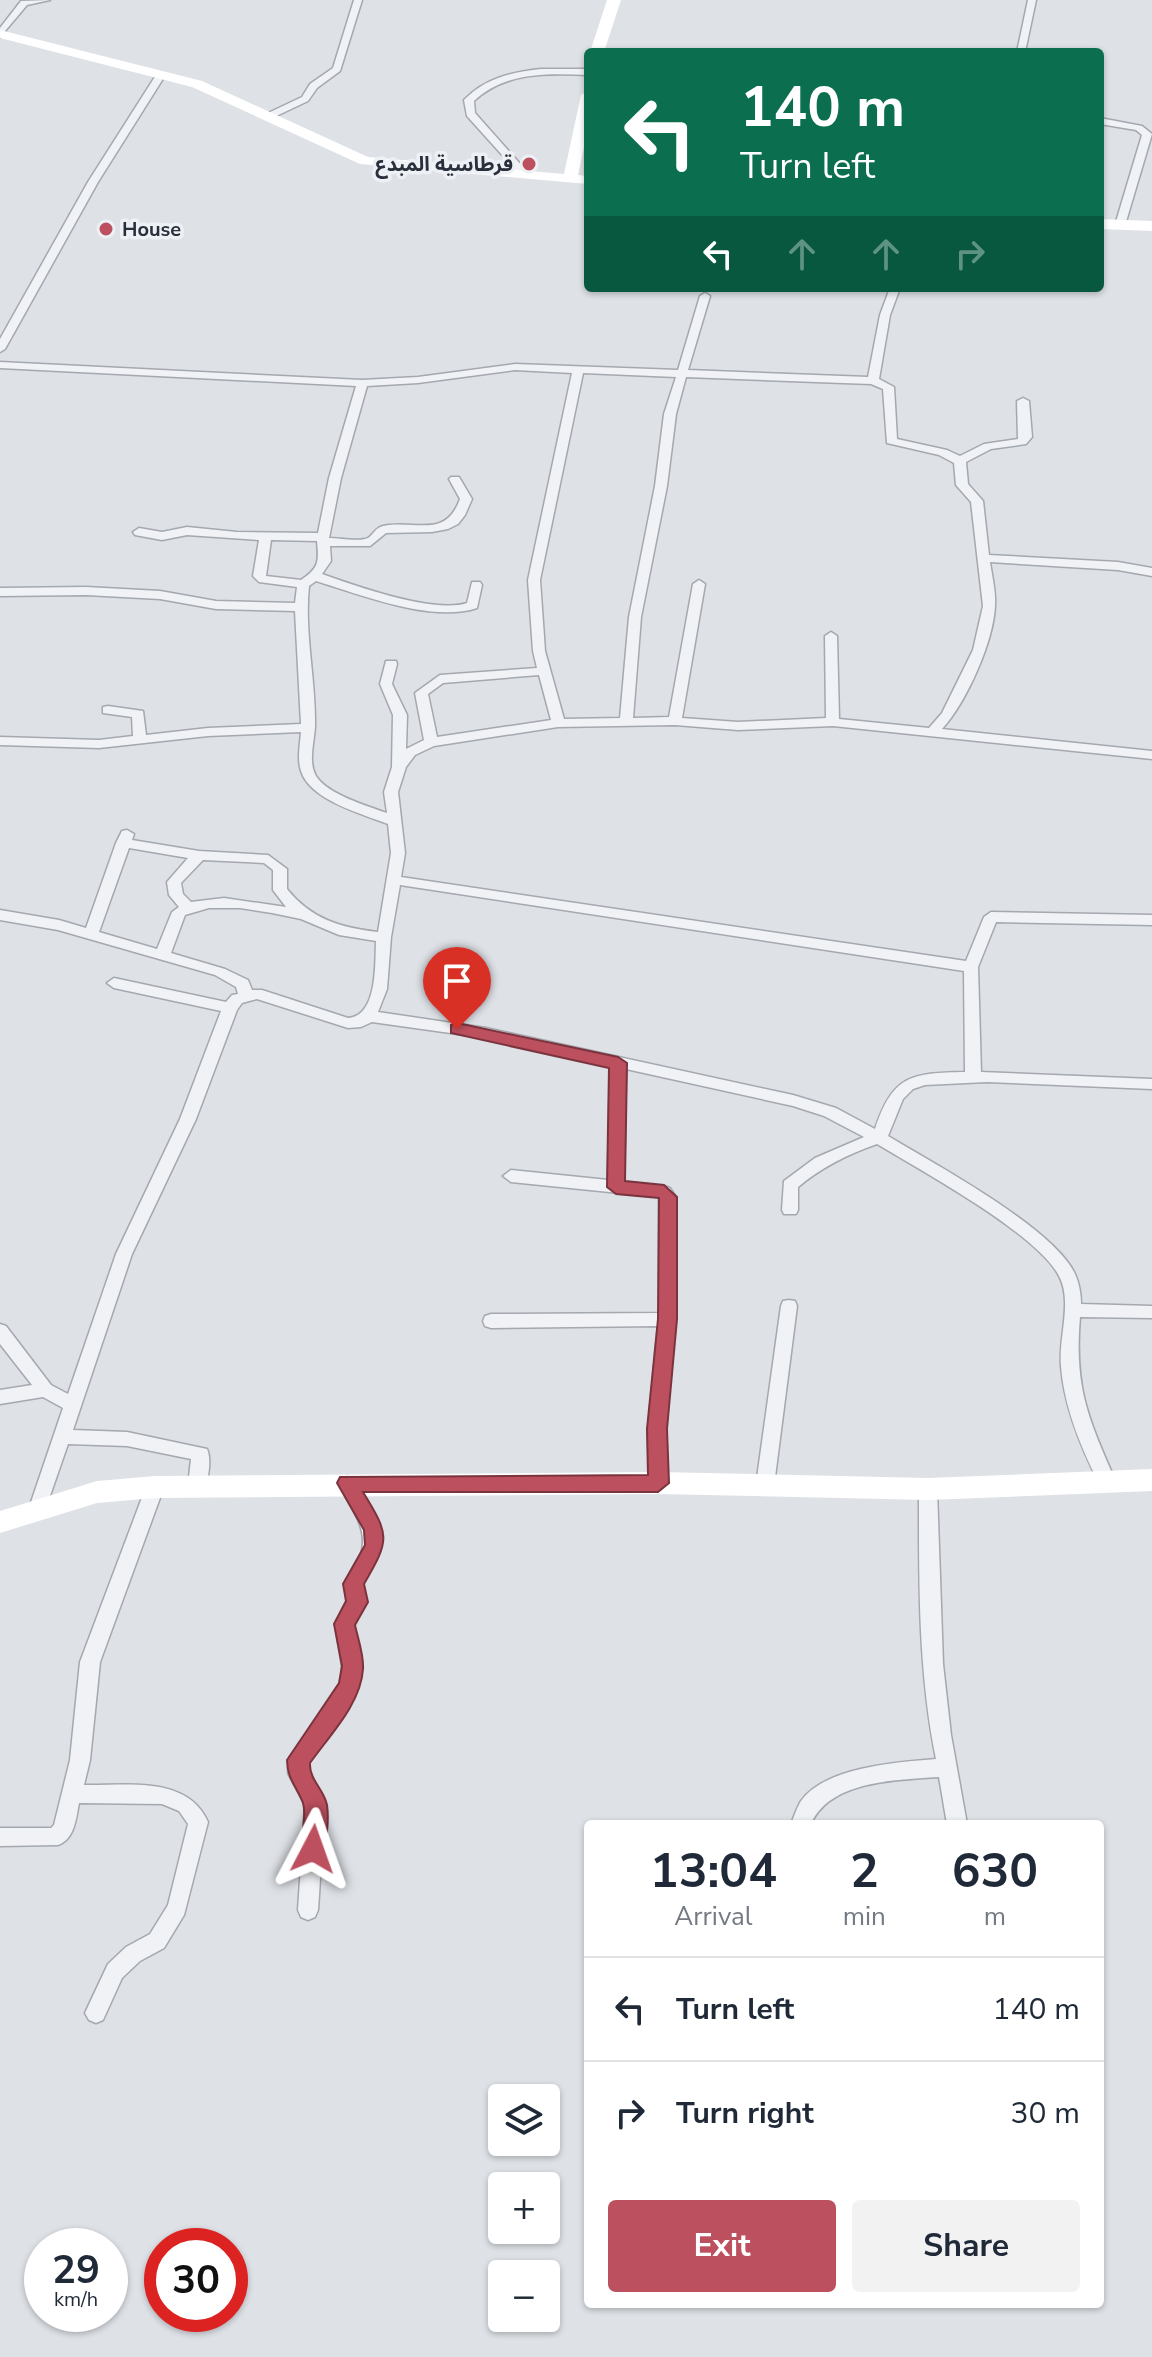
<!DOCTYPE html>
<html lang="en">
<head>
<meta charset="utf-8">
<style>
  :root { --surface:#fff; --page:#f2f2f3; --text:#1f2937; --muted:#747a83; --line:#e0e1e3; --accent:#bd505f }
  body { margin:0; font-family:"Nunito Sans","Noto Sans Arabic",sans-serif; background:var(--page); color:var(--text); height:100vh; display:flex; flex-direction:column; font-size:30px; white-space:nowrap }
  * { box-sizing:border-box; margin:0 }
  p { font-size:26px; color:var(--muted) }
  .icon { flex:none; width:44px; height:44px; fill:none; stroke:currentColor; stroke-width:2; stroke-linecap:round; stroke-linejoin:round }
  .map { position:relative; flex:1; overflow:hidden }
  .sheet { position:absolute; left:584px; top:1820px; width:520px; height:488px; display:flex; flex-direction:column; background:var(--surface); border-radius:8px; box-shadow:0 2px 6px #0004 }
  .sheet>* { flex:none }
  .hud { position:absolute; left:584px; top:48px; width:520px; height:244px; border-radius:8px; box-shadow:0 2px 6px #0004; background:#0b6e4f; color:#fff; overflow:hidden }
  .fabs { position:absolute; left:488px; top:2084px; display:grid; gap:16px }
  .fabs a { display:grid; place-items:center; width:72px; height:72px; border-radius:8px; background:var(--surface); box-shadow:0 2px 6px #0004; font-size:40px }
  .speed { position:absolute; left:24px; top:2228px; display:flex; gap:16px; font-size:40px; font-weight:700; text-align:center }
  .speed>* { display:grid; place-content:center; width:104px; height:104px; border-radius:50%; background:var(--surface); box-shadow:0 2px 6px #0004; line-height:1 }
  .speed small { font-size:20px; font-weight:400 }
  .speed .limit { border:12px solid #d22; background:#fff; color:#111 }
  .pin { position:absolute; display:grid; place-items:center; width:68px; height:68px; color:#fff; margin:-82px -34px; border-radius:50% 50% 50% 0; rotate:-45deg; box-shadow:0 0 8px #0007 }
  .pin .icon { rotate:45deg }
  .me { position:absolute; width:88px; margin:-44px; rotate:4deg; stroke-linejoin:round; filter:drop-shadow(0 0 6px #0008) }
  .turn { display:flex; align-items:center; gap:28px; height:168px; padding:0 24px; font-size:36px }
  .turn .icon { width:104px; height:104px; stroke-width:2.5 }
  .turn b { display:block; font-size:56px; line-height:68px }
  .lanes { display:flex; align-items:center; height:76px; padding:0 24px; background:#0003; justify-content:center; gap:40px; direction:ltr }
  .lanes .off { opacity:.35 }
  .eta { display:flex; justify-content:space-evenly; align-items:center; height:136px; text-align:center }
  .eta b { font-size:48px; font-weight:700; line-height:56px }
  .button { display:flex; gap:16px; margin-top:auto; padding:16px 24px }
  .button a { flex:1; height:92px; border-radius:8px; background:var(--accent); color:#fff; font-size:32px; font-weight:700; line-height:92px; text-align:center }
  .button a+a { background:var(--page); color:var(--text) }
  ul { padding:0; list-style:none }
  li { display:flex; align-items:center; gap:24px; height:104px; padding:0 24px; border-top:2px solid var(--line) }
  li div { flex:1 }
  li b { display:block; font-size:30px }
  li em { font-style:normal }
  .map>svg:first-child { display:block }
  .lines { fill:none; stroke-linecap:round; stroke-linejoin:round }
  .street-casing { stroke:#a4a8af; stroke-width:3 }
  .street { fill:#f0f2f5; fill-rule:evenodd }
  .secondary { fill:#fff; fill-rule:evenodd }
  .route { fill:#bd505f; stroke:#7b343e; stroke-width:2 }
  .poi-dot { fill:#bd505f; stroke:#edf0f4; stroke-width:3 }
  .labels { text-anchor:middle; stroke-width:7; stroke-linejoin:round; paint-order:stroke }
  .far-poi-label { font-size:20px; font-weight:bold; fill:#292f3b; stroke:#edf0f4; text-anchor:end }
</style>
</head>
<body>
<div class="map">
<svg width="1152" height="2357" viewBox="0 0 1152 2357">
  <rect width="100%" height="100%" fill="#dee1e6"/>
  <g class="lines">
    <defs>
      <path id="street" d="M50 0 27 5 0 37V28L21 1Z
        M354 0H362L340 71 317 88 308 101 272 118H266V114L302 97 310 84 333 68Z
        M1028 0H1036L1025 52H1017Z
        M541 69H588V75C547 73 505 72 474 101L475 113 522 166V173L517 176 512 173V166L467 116 464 100C485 78 512 72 541 69Z
        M158 72 166 74 98 182 5 349 0 352V339L88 182Z
        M1100 118 1142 126 1152 134 1125 225 1120 228 1115 225 1142 135 1136 130 1100 124Z
        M890 288H900L890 315 879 379 894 387 897 439 947 450 960 456 984 444 1018 439 1017 401 1023 398 1029 401 1032 437 1026 444 991 449 966 462 968 484 983 501 989 555 1118 562 1152 568V576L1118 570 990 562C992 576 996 591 995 605 994 641 966 703 942 729L1152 751V759L833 726 738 730 675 725 558 727 434 746 415 755 406 767 398 792 405 853 401 877 966 961 984 917 991 912 1152 915V925L996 922 978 967 981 1072 1152 1079V1089L987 1082 925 1085 913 1089 903 1099 888 1136C933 1163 1054 1228 1075 1274 1079 1283 1081 1294 1081 1304L1152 1306V1318L1080 1317C1074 1388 1088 1418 1116 1482L1113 1487 1107 1489 1101 1487C1082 1450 1064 1408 1061 1366 1058 1338 1073 1302 1059 1276 1038 1234 920 1170 877 1144 848 1154 822 1167 798 1187V1210L796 1214H784L782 1210 784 1181 815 1158 864 1137 824 1116 793 1106 626 1069 624 1182 664 1186 670 1188 676 1197 675 1319 666 1429 667 1483 664 1488 658 1490 652 1488 649 1483 648 1429 658 1326 491 1328 485 1326 483 1321 485 1316 491 1314 659 1313V1197L511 1182 503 1176 511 1170 608 1180 610 1066 486 1038 372 1022 361 1027 348 1028 257 999 242 1003 237 1010 196 1119 132 1254 73 1430 127 1432 207 1449C212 1460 208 1481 203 1491L197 1493 191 1491 188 1486 191 1459 127 1446 68 1444 43 1516 37 1518 31 1516 28 1511 63 1408 43 1397 0 1404V1390L32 1385 0 1344V1324L6 1326 51 1385 68 1394 116 1254 180 1119 221 1011 114 988 107 983 114 978 226 1002 232 995 238 994 236 987 215 975 58 930 0 920V910L59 920 86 928 116 843 122 831 127 830 134 834 132 840 199 851 268 855 287 869V889C311 919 341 928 378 932L391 853 388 824C362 814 310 800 301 771 297 759 300 745 301 732L208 736 99 748 0 745V737L99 740 133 736 132 717 103 713V707L108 706 143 711 146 735 208 728 301 724 295 611 216 609 160 599 86 595 0 596V588L86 587 160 591 216 601 295 603 297 587 259 582 253 576 259 540 187 535 162 540 135 535 133 532 139 528 162 532 187 527 237 532 318 533 329 478 356 386 0 368V362L362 380 418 377 515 364 678 370 700 296 705 293 710 296 688 370 868 377 880 315ZM515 370 572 373 528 580 533 651 537 668 440 675 415 693 424 740 406 749 407 715 392 684 397 664 396 661H386L380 684 393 715 392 767 384 792 387 813C367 806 327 794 316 776 308 762 314 743 315 727 316 680 304 633 309 586L316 581C361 595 432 623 477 608L482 585 480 582H472L467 603C434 614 356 586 322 574L331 561 330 546H370L386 533 432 532 448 529 458 524 465 515 472 499 459 477H451L449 479 460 499C445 540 415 519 383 526 375 528 374 534 368 538 359 542 339 538 329 538L341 478 367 386 418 383ZM583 373 676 377 664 414 655 486 629 617 620 718 564 719 545 651 540 580ZM686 377 871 384 883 389 887 443 939 455 954 463 956 485 971 502 983 606 973 650 942 713 929 728 839 719 837 636 831 632 825 636 826 718 738 722 682 718 705 584 699 580 693 584 669 717 633 718 641 617 667 486 676 414ZM271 540 317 541C319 562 319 568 301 580L266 576ZM539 675 551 720 437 737 428 694 443 683ZM129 848 188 858 167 882 169 895 179 907 172 912 157 949 99 932ZM203 860 264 863 273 870V890L286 907 224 898 191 902 183 894 181 883ZM400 885 964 971 965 1072C911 1073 893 1075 875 1129L836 1108 793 1095 486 1028 378 1012 387 989 391 937ZM209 908H240L272 913 301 919 339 935 376 941C375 963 378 1016 348 1018L262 990H252L248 980 225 969 171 953 185 915Z
        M789 1300 795 1301 797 1306 774 1485 771 1490 765 1492 759 1490 756 1485 781 1306 783 1301Z
        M347 1476 353 1478C379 1525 395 1534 362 1585L366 1602 354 1625C356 1639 362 1655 361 1669 360 1704 328 1736 309 1763L308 1772 325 1804 318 1910 315 1917 308 1920 301 1917 298 1910 305 1805 288 1773 289 1760 331 1701 341 1683 342 1666 335 1624 348 1601 344 1584C349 1574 356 1566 360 1556 371 1530 349 1505 338 1483L341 1478Z
        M155 1480 161 1482 164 1487 100 1662 90 1760 84 1785C127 1786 187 1775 208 1822L184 1915 164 1948 140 1961 122 1978 103 2020 96 2023 89 2020 85 2013 108 1964 126 1947 150 1934 168 1905 188 1824 179 1811 162 1804 79 1803C76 1818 75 1839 58 1845L0 1846V1828H51L54 1825 70 1760 80 1662 146 1487 149 1482Z
        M928 1482 934 1484 937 1489 943 1664 951 1735 967 1824H947L939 1777C898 1780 830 1780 811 1824H791C794 1817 797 1807 801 1801 825 1767 898 1762 936 1759 918 1671 919 1579 919 1489L922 1484Z"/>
    </defs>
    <!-- street casing -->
    <use href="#street" class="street-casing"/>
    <!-- street -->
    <use href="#street" class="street"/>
    <!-- secondary -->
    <path class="secondary" d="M607 0H621L604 52H590Z
      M0 30 202 81 368 157 564 174 581 95 588 91V128L578 175 588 176V184L360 164 192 87 0 38Z
      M1100 219 1152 221V231L1100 229Z
      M1152 1469V1491L928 1500 658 1494 155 1498 97 1503 0 1533V1511L97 1481 155 1476 658 1472 928 1478Z"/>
  </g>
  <!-- route -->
  <path class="route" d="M457 1023 618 1057 627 1063 625 1181 664 1185 677 1197V1319L667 1429 669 1483 658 1492H363C390 1536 390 1539 364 1584L368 1602 355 1625C358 1639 364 1655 363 1669 361 1704 329 1736 310 1763 309 1780 324 1789 327 1805 329 1819 327 1844 321 1857L313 1860 305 1857C297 1840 308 1820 303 1803 297 1787 287 1779 287 1760L339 1683 342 1666 334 1624 346 1601 343 1584 365 1545 364 1530 337 1483 340 1477 648 1475 647 1429 658 1319 659 1198 616 1194 607 1187 609 1068 451 1033V1025Z"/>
  <!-- markers -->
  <g class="poi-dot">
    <circle cx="529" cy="164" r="8"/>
    <circle cx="106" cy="229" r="8"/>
  </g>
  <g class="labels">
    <!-- far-poi labels -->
    <g class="far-poi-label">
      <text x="513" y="171">قرطاسية المبدع</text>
      <text x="122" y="236" text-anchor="start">House</text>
    </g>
  </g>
</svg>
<div class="fabs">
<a><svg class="icon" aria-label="layers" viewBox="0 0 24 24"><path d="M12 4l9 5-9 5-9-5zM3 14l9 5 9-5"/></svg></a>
<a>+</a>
<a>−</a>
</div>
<div class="speed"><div>29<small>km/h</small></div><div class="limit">30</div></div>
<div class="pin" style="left:457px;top:1029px;background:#d93025"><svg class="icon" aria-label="arrive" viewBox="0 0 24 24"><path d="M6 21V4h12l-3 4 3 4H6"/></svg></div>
<svg class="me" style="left:313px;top:1849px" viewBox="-20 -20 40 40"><path d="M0-17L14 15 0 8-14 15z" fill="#bd505f" stroke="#fff" stroke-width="4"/></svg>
<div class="hud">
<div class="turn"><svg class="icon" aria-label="left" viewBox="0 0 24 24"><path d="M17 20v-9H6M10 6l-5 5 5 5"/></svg><div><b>140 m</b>Turn left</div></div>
<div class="lanes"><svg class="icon" aria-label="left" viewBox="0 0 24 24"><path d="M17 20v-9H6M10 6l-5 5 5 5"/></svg><svg class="icon off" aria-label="ahead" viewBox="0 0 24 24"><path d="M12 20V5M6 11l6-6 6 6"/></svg><svg class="icon off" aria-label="ahead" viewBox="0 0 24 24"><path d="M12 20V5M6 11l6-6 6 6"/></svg><svg class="icon off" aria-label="right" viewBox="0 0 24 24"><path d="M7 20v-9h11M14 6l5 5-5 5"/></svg></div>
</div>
<section class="sheet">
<div class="eta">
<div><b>13:04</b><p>Arrival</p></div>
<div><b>2</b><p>min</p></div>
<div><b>630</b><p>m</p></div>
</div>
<ul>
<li><svg class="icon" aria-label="left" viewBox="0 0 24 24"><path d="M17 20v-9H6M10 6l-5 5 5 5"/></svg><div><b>Turn left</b></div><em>140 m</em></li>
<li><svg class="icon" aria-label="right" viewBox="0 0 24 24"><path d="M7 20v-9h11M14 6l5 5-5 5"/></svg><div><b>Turn right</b></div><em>30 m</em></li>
</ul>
<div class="button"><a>Exit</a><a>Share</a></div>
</section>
</div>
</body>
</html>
